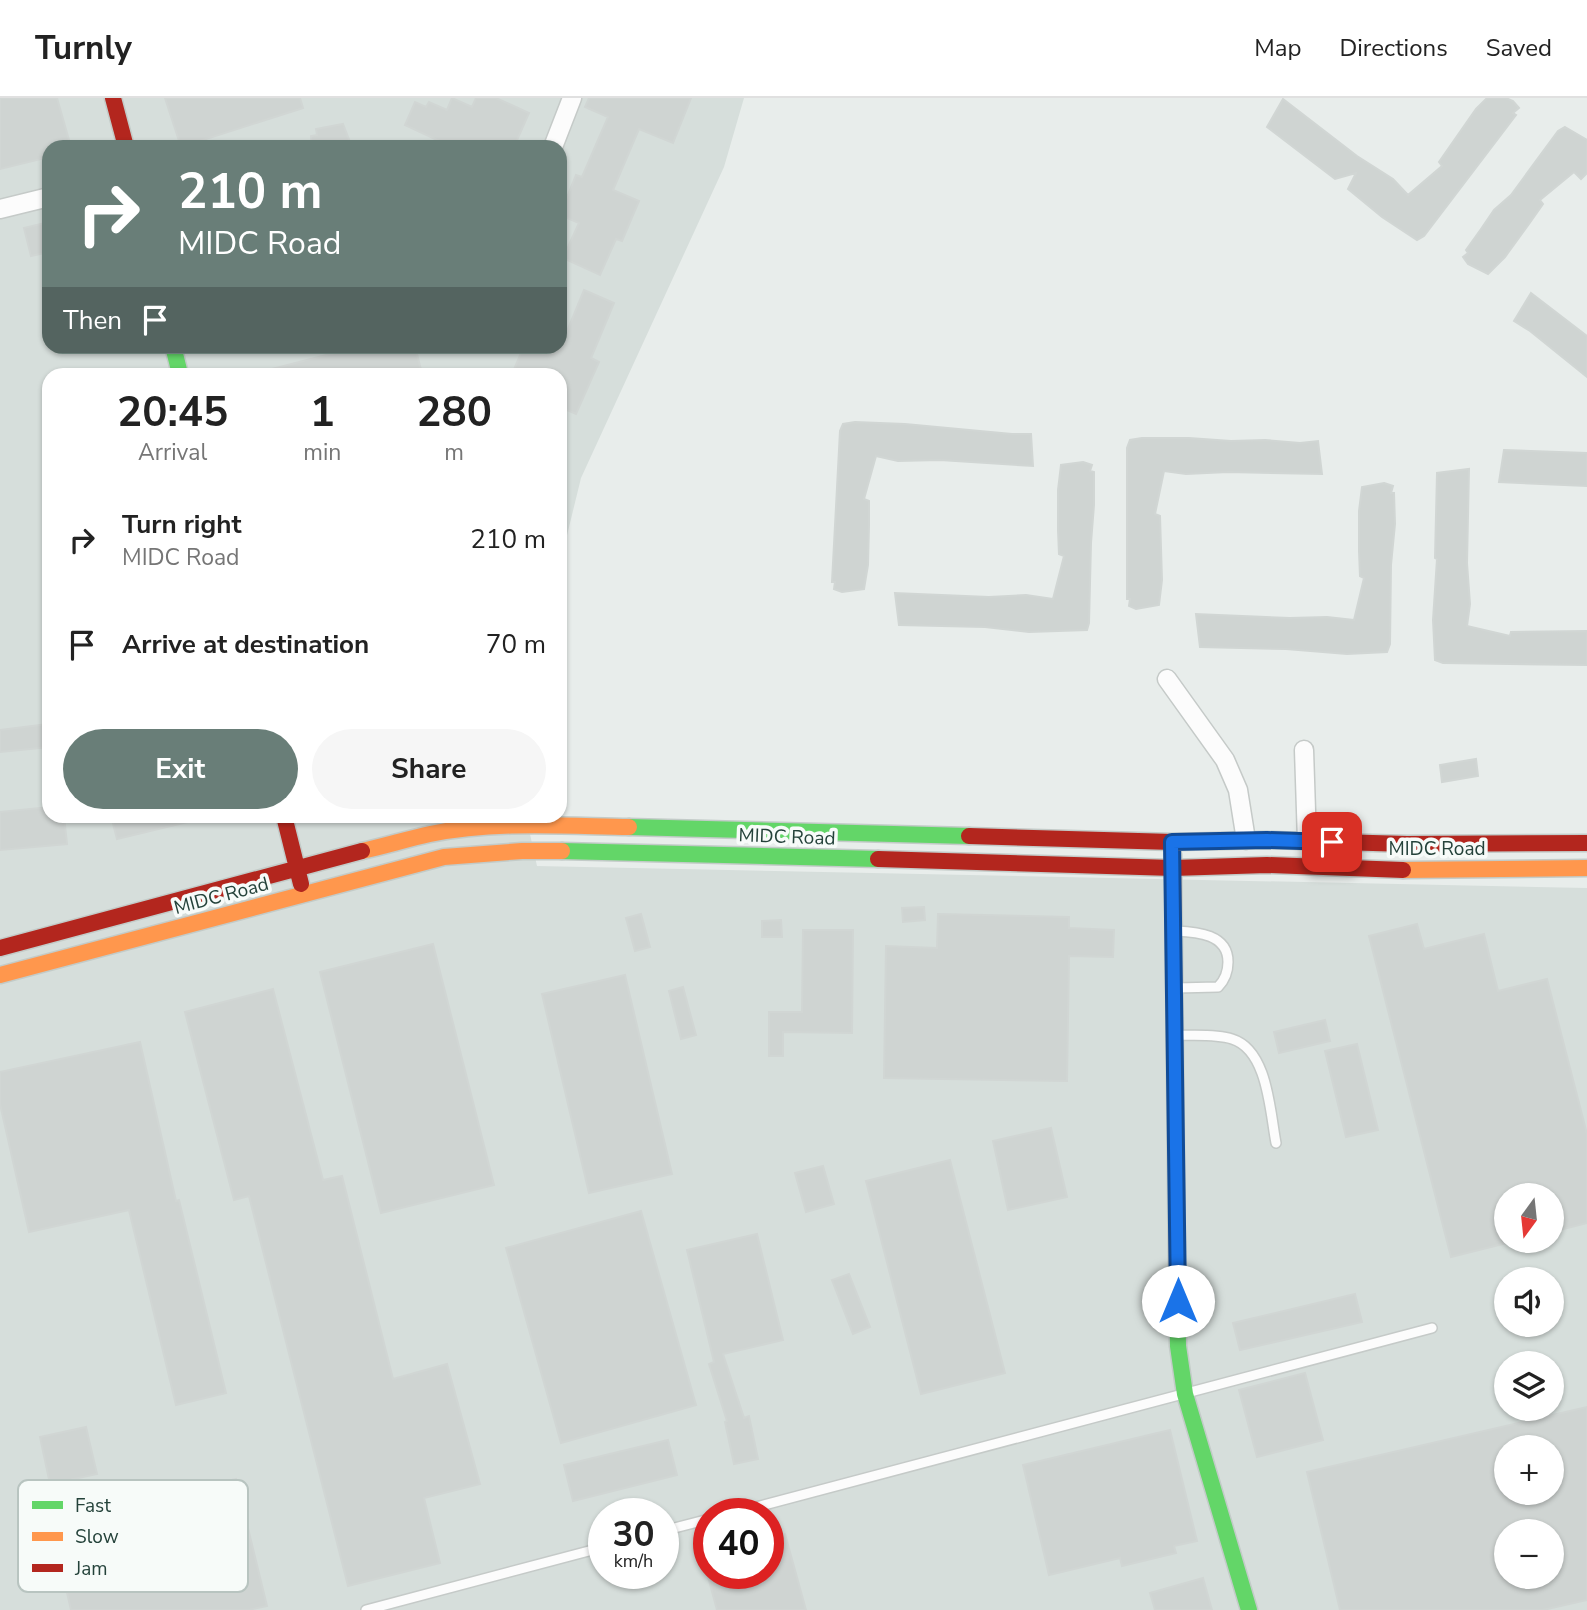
<!DOCTYPE html>
<html lang="en">
<head>
<meta charset="utf-8">
<style>
  :root { --surface:#fff; --page:#f6f6f6; --text:#222; --muted:#767676; --line:#e0e0e0; --accent:#697e78 }
  body { margin:0; font-family:"Nunito Sans",sans-serif; background:var(--page); color:var(--text); height:100vh; display:flex; flex-direction:column; font-size:26px; white-space:nowrap }
  * { box-sizing:border-box; margin:0 }
  p { font-size:23px; color:var(--muted) }
  .icon { flex:none; width:38px; height:38px; fill:none; stroke:currentColor; stroke-width:2; stroke-linecap:round; stroke-linejoin:round }
  .map { position:relative; flex:1; overflow:hidden }
  .details { position:absolute; left:42px; top:270px; width:525px; height:455px; display:flex; flex-direction:column; background:var(--surface); border-radius:21px; box-shadow:0 2px 5px #0004 }
  .details>* { flex:none }
  .hud { position:absolute; left:42px; top:42px; width:525px; height:214px; border-radius:21px; box-shadow:0 2px 5px #0004; background:#697e78; color:#fff; overflow:hidden }
  .needle { width:46px; rotate:195deg }
  .controls { position:absolute; left:1494px; top:1085px; display:grid; gap:14px }
  .controls a { display:grid; place-items:center; width:70px; height:70px; border-radius:50%; background:var(--surface); box-shadow:0 2px 5px #0004; font-size:35px }
  .speed { position:absolute; left:588px; top:1400px; display:flex; gap:14px; font-size:35px; font-weight:700; text-align:center }
  .speed>* { display:grid; place-content:center; width:91px; height:91px; border-radius:50%; background:var(--surface); box-shadow:0 2px 5px #0004; line-height:1 }
  .speed small { font-size:18px; font-weight:400 }
  .speed .limit { border:10px solid #d22; background:#fff; color:#111 }
  .pin { position:absolute; display:grid; place-items:center; width:60px; height:60px; color:#fff; margin:-30px; border-radius:14px; box-shadow:0 4px 10px #0006 }
  .me { position:absolute; width:77px; margin:-38px; rotate:0deg; stroke-linejoin:round; filter:drop-shadow(0 0 5px #0008) }
  .turn { display:flex; align-items:center; gap:24px; height:147px; padding:0 21px; font-size:32px }
  .turn .icon { width:91px; height:91px; stroke-width:2.5 }
  .turn b { display:block; font-size:49px; line-height:60px }
  .then { display:flex; align-items:center; height:66px; padding:0 21px; background:#0003; gap:14px; font-size:26px }
  .eta { display:flex; justify-content:space-evenly; align-items:center; height:119px; text-align:center }
  .eta b { font-size:42px; font-weight:700; line-height:49px }
  .button { display:flex; gap:14px; margin-top:auto; padding:14px 21px }
  .button a { flex:1; height:80px; border-radius:42px; background:var(--accent); color:#fff; font-size:28px; font-weight:700; line-height:80px; text-align:center }
  .button a+a { background:var(--page); color:var(--text) }
  ul { padding:0; list-style:none }
  li { display:flex; align-items:center; gap:21px; height:105px; padding:0 21px }
  li div { flex:1 }
  li b { display:block; font-size:26px }
  li em { font-style:normal }
  header { display:flex; align-items:center; gap:42px; box-sizing:border-box; height:98px; padding:0 35px; background:var(--surface); border-bottom:2px solid var(--line) }
  header strong { font-size:33px }
  nav { display:flex; gap:38px; margin-inline-start:auto; font-size:24px }
  .map>svg:first-child { display:block }
  .built { fill:#d6dedb; fill-rule:evenodd }
  .building { fill:#cfd4d2; stroke:#d1d6d4; stroke-width:2; fill-rule:evenodd }
  .lines { fill:none; stroke-linecap:round; stroke-linejoin:round }
  .lane-casing { stroke:#c5cac8; stroke-width:12 }
  .street-casing { stroke:#c5cac8; stroke-width:21 }
  .fast-casing { stroke:#c3cbc8; stroke-width:19 }
  .slow-casing { stroke:#c3cbc8; stroke-width:19 }
  .jam-casing { stroke:#c3cbc8; stroke-width:19 }
  .lane { stroke:#fcfcfc; stroke-width:9 }
  .street { stroke:#fcfcfc; stroke-width:18 }
  .fast { stroke:#63d668; stroke-width:16 }
  .slow { stroke:#ff974d; stroke-width:16 }
  .jam { stroke:#b3261e; stroke-width:16 }
  .route-casing { stroke:#114b97; stroke-width:18 }
  .route { stroke:#1a73e8; stroke-width:12 }
  .labels { text-anchor:middle; stroke-width:7; stroke-linejoin:round; paint-order:stroke }
  .street-label { font-size:19px; fill:#24423a; stroke:#f7fbf9 }
  .key { fill:#f7fbf9; stroke:#b8c4c0; stroke-width:2 }
  .key-label { font-size:19px; fill:#24423a }
</style>
</head>
<body>
<header>
<strong>Turnly</strong>
<nav><a>Map</a><a>Directions</a><a>Saved</a></nav>
</header>
<div class="map">
<svg width="1587" height="1512" viewBox="0 0 1587 1512">
  <rect width="100%" height="100%" fill="#e8edeb"/>
  <!-- built -->
  <path class="built" d="M0 0H744L724 69 581 380 560 466V276H49V718H526L537 768 1587 790V1512H0ZM49 49H560V248H49ZM1507 1097H1552V1143H1507ZM1507 1181H1552V1227H1507ZM1507 1265H1552V1311H1507ZM1507 1349H1552V1395H1507ZM604 1416H663V1475H604ZM709 1416H768V1475H709ZM1507 1433H1552V1479H1507Z"/>
  <!-- building -->
  <path class="building" d="M0 0H57L71 49H49V59L0 71Z
    M165 0H300L303 10 181 49Z
    M452 0 472 9 476 0H496L529 15 514 49H452L405 27 415 4 426 9 429 4 447 12Z
    M589 0H691L673 45 639 31 613 92 639 103 622 143 616 141 600 177 563 160 579 125 560 117 576 77 582 79 608 19 585 9Z
    M1487 0H1506L1513 3 1519 10 1513 15 1516 17 1424 138 1417 142 1382 119 1348 91 1356 75 1335 81 1267 29 1283 1 1357 58 1393 81 1408 97 1442 68 1439 64 1476 11Z
    M343 26 352 49H312L311 38 317 37 316 31Z
    M1565 29 1587 42V75L1581 81 1574 74 1540 102 1543 106 1529 126 1505 159 1488 176 1468 166 1463 159 1468 155 1466 152 1481 131 1494 112 1511 97 1558 33Z
    M49 124V154L31 158 24 130Z
    M584 192 614 205 591 260 599 264 576 316 560 309V276H512L524 248H561Z
    M1531 195 1587 238V279L1530 233 1514 223Z
    M361 248H415L422 276H268V272Z
    M855 324 905 326 1012 336H1031L1033 368 940 362 898 363 876 358 864 401 869 403V427L868 467 864 491 842 494 834 491 835 484H832L840 333 843 326Z
    M1142 340H1189L1231 343 1265 342 1300 345 1318 343 1322 376 1228 374 1186 376 1164 373 1155 416 1160 418 1162 482 1159 507 1136 511 1129 508 1130 501H1127V350L1130 342Z
    M1504 352 1587 355V388L1499 384Z
    M1083 364 1092 367 1090 373 1094 374V407L1091 445 1089 525 1087 532 1029 534 985 529 899 527 895 495 989 499 1026 497 1053 501 1064 458 1059 456 1058 432V392L1061 367Z
    M1469 371 1467 465 1470 506 1467 528 1510 538 1511 534 1587 533V567L1443 565 1435 562 1433 522 1437 461 1435 460 1437 375Z
    M1384 385 1393 388 1391 395H1394L1395 426 1391 467 1390 546 1387 554 1347 556 1286 551 1200 549 1196 516 1290 520 1327 519 1354 522 1364 480 1360 478 1359 453V413L1362 389Z
    M49 626V649L0 654V632Z
    M1476 661 1478 678 1442 684 1440 667Z
    M49 709V718H64L67 746 0 752V714Z
    M111 718H196V722L117 741Z
    M924 809 925 822 903 824 902 810Z
    M641 816 650 849 635 853 626 820Z
    M938 816 1069 819V830L1114 832 1113 859 1069 858 1067 983 884 980 886 848 937 850Z
    M781 822 782 839H762V823Z
    M1417 826 1424 851 1484 836 1498 893 1547 881 1587 1036V1125L1552 1134V1097H1507V1145L1451 1159 1369 838Z
    M803 832H853L852 935 783 934V958H769V914H802Z
    M433 846 494 1087 381 1115 320 874Z
    M625 877 672 1076 589 1095 542 896Z
    M683 889 696 937 681 941 669 893Z
    M273 891 323 1082 342 1078 393 1281 447 1266 480 1386 424 1400 440 1465 348 1488 249 1098 234 1102 185 914Z
    M1325 922 1330 943 1279 955 1274 934Z
    M140 944 176 1103 179 1102 226 1295 176 1307 129 1112 29 1134 0 1006V974Z
    M1357 946 1378 1032 1346 1039 1325 953Z
    M1051 1030 1067 1099 1008 1112 993 1043Z
    M950 1062 1005 1275 921 1296 866 1083Z
    M823 1068 834 1106 806 1114 795 1075Z
    M641 1113 696 1307 561 1345 506 1150Z
    M757 1136 783 1242 723 1256 744 1320 749 1318 758 1361 734 1366 725 1324 727 1323 709 1266 714 1264 687 1152Z
    M849 1176 870 1229 853 1236 832 1182Z
    M1355 1196 1362 1224 1240 1252 1233 1225Z
    M1305 1275 1323 1342 1257 1359 1239 1292Z
    M1587 1309V1502L1543 1512H1340L1307 1374ZM1507 1349H1552V1395H1507ZM1507 1433H1552V1479H1507Z
    M86 1329 97 1376 50 1386 40 1339Z
    M1170 1332 1197 1443 1174 1448 1176 1455 1122 1468 1120 1460 1049 1477 1023 1367Z
    M668 1342 677 1377 573 1403 564 1367Z
    M236 1381 267 1508 248 1512H71L50 1421 128 1404V1407Z
    M785 1436 806 1512H717L707 1475H768V1440Z
    M1203 1480 1212 1512H1155L1150 1495Z"/>
  <g class="lines">
    <defs>
      <path id="lane" d="M1176 833C1197 834 1228 836 1228 864 1228 875 1225 882 1218 889L1176 890
        M1178 937C1195 938 1216 936 1232 941 1268 952 1270 1014 1276 1045
        M730 1416 1432 1230
        M663 1433 709 1421
        M366 1512 604 1449"/>
      <path id="street" d="M553 49 572 0
        M0 111 49 99
        M1167 581 1225 662 1238 692 1246 742
        M1304 652 1307 743"/>
      <path id="fast" d="M173 248 180 276
        M629 729 969 738
        M562 753 878 761
        M1177 1178 1178 1248 1185 1296 1249 1512"/>
      <path id="slow" d="M362 753C385 748 407 741 430 736 495 723 564 728 629 729
        M1173 756 1177 1178
        M1403 772 1587 770
        M0 877 444 759 522 753H562"/>
      <path id="jam" d="M113 0 126 49
        M284 718 301 786
        M969 738 1173 744 1267 742 1407 746 1587 745
        M878 761 1173 770 1267 767 1403 772
        M0 850 362 753"/>
    </defs>
    <!-- lane casing -->
    <use href="#lane" class="lane-casing"/>
    <!-- street casing -->
    <use href="#street" class="street-casing"/>
    <!-- fast casing -->
    <use href="#fast" class="fast-casing"/>
    <!-- slow casing -->
    <use href="#slow" class="slow-casing"/>
    <!-- jam casing -->
    <use href="#jam" class="jam-casing"/>
    <!-- lane -->
    <use href="#lane" class="lane"/>
    <!-- street -->
    <use href="#street" class="street"/>
    <!-- fast -->
    <use href="#fast" class="fast"/>
    <!-- slow -->
    <use href="#slow" class="slow"/>
    <!-- jam -->
    <use href="#jam" class="jam"/>
  </g>
  <g class="lines">
    <defs>
      <path id="route" d="M1178 1203 1172 744 1267 742 1332 744"/>
    </defs>
    <!-- route casing -->
    <use href="#route" class="route-casing"/>
    <!-- route -->
    <use href="#route" class="route"/>
  </g>
  <g class="labels">
    <!-- street labels -->
    <g class="street-label">
      <text transform="translate(787 738) rotate(2)" y="7">MIDC Road</text>
      <text x="1437" y="757">MIDC Road</text>
      <text transform="translate(221 797) rotate(-15)" y="7">MIDC Road</text>
    </g>
  </g>
  <!-- legend -->
  <rect x="18" y="1382" width="230" height="112" rx="10" class="key"/>
  <rect x="32" y="1403" width="31" height="8" fill="#63d668"/>
  <rect x="32" y="1434" width="31" height="9" fill="#ff974d"/>
  <rect x="32" y="1466" width="31" height="8" fill="#b3261e"/>
  <g class="key-label">
    <text x="75" y="1414">Fast</text>
    <text x="75" y="1445">Slow</text>
    <text x="75" y="1477">Jam</text>
  </g>
</svg>
<div class="controls">
<a><svg class="needle" viewBox="-14 -14 28 28"><path d="M0-13l5 13h-10z" fill="#e53935"/><path d="M0 13l5-13h-10z" fill="#767676"/></svg></a>
<a><svg class="icon" aria-label="sound" viewBox="0 0 24 24"><path d="M4 9h4l5-4v14l-5-4H4zM17 9q2 3 0 6"/></svg></a>
<a><svg class="icon" aria-label="layers" viewBox="0 0 24 24"><path d="M12 4l9 5-9 5-9-5zM3 14l9 5 9-5"/></svg></a>
<a>+</a>
<a>−</a>
</div>
<div class="speed"><div>30<small>km/h</small></div><div class="limit">40</div></div>
<div class="pin" style="left:1332px;top:744px;background:#d93025"><svg class="icon" aria-label="arrive" viewBox="0 0 24 24"><path d="M6 21V4h12l-3 4 3 4H6"/></svg></div>
<svg class="me" style="left:1178px;top:1203px" viewBox="-20 -20 40 40"><circle r="19" fill="#fff"/><path d="M0-13L10 11 0 6-10 11z" fill="#1a73e8"/></svg>
<div class="hud">
<div class="turn"><svg class="icon" aria-label="right" viewBox="0 0 24 24"><path d="M7 20v-9h11M14 6l5 5-5 5"/></svg><div><b>210 m</b>MIDC Road</div></div>
<div class="then">Then<svg class="icon" aria-label="arrive" viewBox="0 0 24 24"><path d="M6 21V4h12l-3 4 3 4H6"/></svg></div>
</div>
<section class="details">
<div class="eta">
<div><b>20:45</b><p>Arrival</p></div>
<div><b>1</b><p>min</p></div>
<div><b>280</b><p>m</p></div>
</div>
<ul>
<li><svg class="icon" aria-label="right" viewBox="0 0 24 24"><path d="M7 20v-9h11M14 6l5 5-5 5"/></svg><div><b>Turn right</b><p>MIDC Road</p></div><em>210 m</em></li>
<li><svg class="icon" aria-label="arrive" viewBox="0 0 24 24"><path d="M6 21V4h12l-3 4 3 4H6"/></svg><div><b>Arrive at destination</b></div><em>70 m</em></li>
</ul>
<div class="button"><a>Exit</a><a>Share</a></div>
</section>
</div>
</body>
</html>
